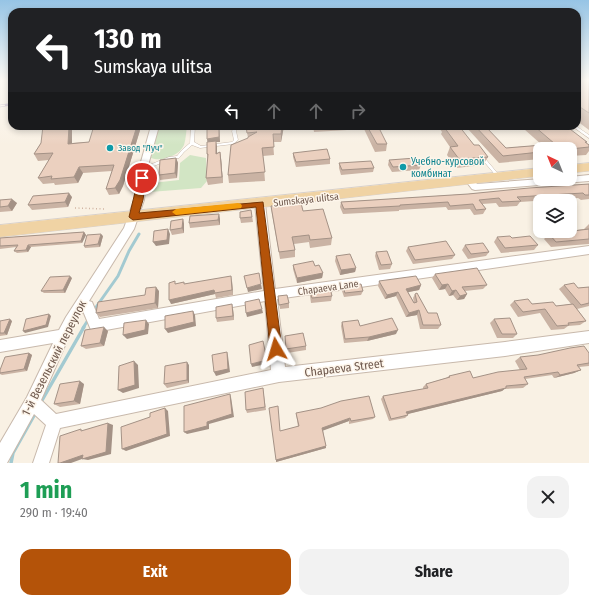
<!DOCTYPE html>
<html lang="en">
<head>
<meta charset="utf-8">
<style>
  :root { --surface:#fff; --page:#f2f2f2; --text:#202124; --muted:#757577; --accent:#b45309 }
  body { margin:0; font-family:"Fira Sans Condensed",sans-serif; background:var(--page); color:var(--text); height:100vh; display:flex; flex-direction:column; font-size:15px; white-space:nowrap }
  * { box-sizing:border-box; margin:0 }
  p { font-size:13px; color:var(--muted) }
  .icon { flex:none; width:22px; height:22px; fill:none; stroke:currentColor; stroke-width:2; stroke-linecap:round; stroke-linejoin:round }
  .map { position:relative; height:463px; overflow:hidden }
  .panel { display:flex; flex-direction:column; background:var(--surface); flex:1 }
  .panel>* { flex:none }
  .top-card { position:absolute; left:8px; top:8px; width:573px; height:122px; border-radius:12px; box-shadow:0 2px 6px #0003; background:#202124; color:#fff; overflow:hidden }
  .needle { width:26px; rotate:317deg }
  .fabs { position:absolute; left:533px; top:142px; display:grid; gap:8px }
  .fabs a { display:grid; place-items:center; width:44px; height:44px; border-radius:8px; background:var(--surface); box-shadow:0 2px 6px #0003; font-size:20px }
  .pin { position:absolute; display:grid; place-items:center; width:34px; height:34px; color:#fff; margin:-17px; border:2px solid #fff; border-radius:50%; box-shadow:0 1px 4px #0007 }
  .me { position:absolute; width:44px; margin:-22px; rotate:353deg; stroke-linejoin:round; filter:drop-shadow(0 0 3px #0008) }
  .turn { display:flex; align-items:center; gap:14px; height:84px; padding:0 20px; font-size:18px }
  .turn .icon { width:52px; height:52px; stroke-width:2.5 }
  .turn b { display:block; font-size:28px; line-height:34px }
  .lanes { display:flex; align-items:center; height:38px; padding:0 20px; background:#0003; justify-content:center; gap:20px; direction:ltr }
  .lanes .off { opacity:.35 }
  .round { display:grid; place-items:center; flex:none; width:42px; height:42px; border-radius:12px; background:var(--page) }
  .summary { display:flex; align-items:center; justify-content:space-between; height:68px; padding:0 20px }
  h1 { font-size:24px; font-weight:700; line-height:30px; color:#1e9e55 }
  .primary-button { display:flex; gap:8px; margin-top:auto; padding:8px 20px }
  .primary-button a { flex:1; height:46px; border-radius:12px; background:var(--accent); color:#fff; font-size:16px; font-weight:700; line-height:46px; text-align:center }
  .primary-button a+a { background:var(--page); color:var(--text) }
  .map>svg:first-child { display:block }
  .green { fill:#d2e5c4 }
  .lines { fill:none; stroke-linecap:round; stroke-linejoin:round }
  .stream-far1 { stroke:#a3cad1; stroke-width:3 }
  .stream { stroke:#a3cad1; stroke-width:3.5 }
  .lane-casing { stroke:#c8b9ac; stroke-width:1 }
  .street-casing { stroke:#c8b9ac; stroke-width:2 }
  .primary-casing { stroke:#d6d0cd; stroke-width:1 }
  .path { stroke:#d0b4a2; stroke-width:1.5; stroke-dasharray:1 2.5; stroke-linecap:butt }
  .lane { fill:#fff; fill-rule:evenodd }
  .street { fill:#fff; fill-rule:evenodd }
  .primary { fill:#f0d3a4; fill-rule:evenodd }
  .rail-casing { stroke:#b3a4c1; stroke-width:2.5 }
  .rail { stroke:#fdf5ea; stroke-width:1.5; stroke-dasharray:5; stroke-linecap:butt }
  .wall { fill:#cab3a4 }
  .shaded-wall { fill:#a49286 }
  .building { fill:#ebd0bf; stroke:#a49286 }
  .route { fill:#b45309; stroke:#753606 }
  .slow { fill:#f59e0b }
  .culture-dot { fill:#0f9aa8; stroke:#fdf5ea; stroke-width:1.5 }
  .labels { text-anchor:middle; stroke-width:3; stroke-linejoin:round; paint-order:stroke }
  .far-culture-label { font-size:9px; fill:#0d838f; stroke:#fdf5ea; text-anchor:start }
  .culture-label { font-size:10px; fill:#0d838f; stroke:#fdf5ea; text-anchor:start }
  .street-label { font-size:10px; fill:#6e584d; stroke:#fdf5ea }
  .near-street-label { font-size:12px; fill:#6e584d; stroke:#fdf5ea }
</style>
</head>
<body>
<div class="map">
<svg width="589" height="463" viewBox="0 0 589 463">
  <rect width="100%" height="100%" fill="#f9f1e4"/>
  <!-- green -->
  <path class="green" d="M157 126H187C186 132 186 139 184 145 179 156 162 162 151 158Z
    M190 155 206 158 207 181 201 188 150 192 149 188 152 183 179 180 180 163Z"/>
  <g class="lines">
    <!-- stream-far1 -->
    <path class="stream-far1" d="M94 310 118 276 129 251 139 234
      M83 328 88 320"/>
    <!-- stream -->
    <path class="stream" d="M41 402 84 327
      M11 463 13 453 36 412"/>
    <defs>
      <path id="lane" d="M191 126H195L194 142 201 146 232 142 234 140 232 131 235 126H239L236 131 238 140 233 144 200 148 192 145 184 152 179 158 171 159 144 170H142V168L169 157 177 156 182 150 190 143Z
        M572 126H576L589 135V138Z
        M481 156H483L499 175V177H497L481 158Z"/>
      <path id="street" d="M151 126H159L147 169 144 200 134 229 89 301 92 302 99 319 264 291 255 204 260 201 265 204 275 289 589 246V254L277 299 285 367 505 342 589 331V343L505 356 279 382 60 428 49 463H33L46 425 34 414 7 463H0V443L27 397 53 343 0 352V340L59 330 66 317 124 228 134 200 139 169ZM265 301 271 370 56 414 41 400 74 325 83 311 91 330 95 332Z
        M589 175V181L475 190 472 189 465 180 469 177 472 178 477 184 541 179H570V177Z"/>
      <path id="primary" d="M589 163V171L570 173V165Z
        M540 168V176L0 237V225Z"/>
    </defs>
    <!-- lane casing -->
    <use href="#lane" class="lane-casing"/>
    <!-- street casing -->
    <use href="#street" class="street-casing"/>
    <!-- primary casing -->
    <use href="#primary" class="primary-casing"/>
    <!-- path -->
    <path class="path" d="M75 208 106 209"/>
    <!-- lane -->
    <use href="#lane" class="lane"/>
    <!-- street -->
    <use href="#street" class="street"/>
    <!-- primary -->
    <use href="#primary" class="primary"/>
    <defs>
      <path id="rail" d="M0 106 12 104"/>
    </defs>
    <!-- rail casing -->
    <use href="#rail" class="rail-casing"/>
    <!-- rail -->
    <use href="#rail" class="rail"/>
  </g>
  <!-- wall -->
  <path class="wall" d="M577 80H589V130L577 121Z
    M43 126H72V143L89 142 141 127 123 186 119 194 109 195 106 189 112 171 83 173 78 183 55 185 54 183 43 184 38 178 49 160 38 161 34 154 41 143Z
    M207 126H219L220 142H216L217 147V153L220 152 221 158 223 183 208 185 206 178 208 160 207 154 208 142 207 139Z
    M246 126H284L281 142H273L274 155 263 156 265 181 229 183 228 175 248 138Z
    M313 126H410L378 127 387 144 386 151 375 152 364 129 314 132Z
    M438 126H459L474 145 488 157 483 165 456 168 447 155 450 147 441 134 442 132Z
    M468 126H515L514 127 488 129 506 148 542 145 524 129 526 126H566L587 142 586 143 589 145V151L586 155 570 156V149H540V159L499 163 467 128Z
    M293 153 330 159V164L296 167 293 157Z
    M176 158 178 163 177 178 160 180 159 175Z
    M389 160 421 165 419 170 392 172 388 165Z
    M339 163 374 168 373 172 341 175 339 168Z
    M589 184V199L581 200 578 198 520 202 517 206 499 207 496 203 482 204 486 209 483 214 474 215 470 209 448 210 446 207 399 210V211L343 214 340 207 341 202 468 194Z
    M72 197 68 207 32 210 28 205Z
    M0 200 17 203 12 211 0 212Z
    M271 206 303 211 332 238 331 245 310 248 309 242 294 244 295 250V257L280 259 272 214Z
    M251 210 253 222 241 223 240 218Z
    M219 214 220 219V225L190 228 189 223Z
    M183 219 184 224V233L172 235 170 230Z
    M589 224V244L551 247 544 239 549 234 584 229Z
    M84 232 86 235 82 243 31 247 28 252 17 253 14 251 16 247 0 249V238Z
    M103 236 100 247 85 248 84 246Z
    M497 237 512 238 538 245 534 250 501 253 494 242Z
    M465 245 489 252 486 256 468 259 462 250Z
    M408 247 455 255 452 259 413 264 406 251Z
    M376 252 392 264 390 269 379 270 375 256Z
    M336 256 356 268 355 272 340 275 335 261Z
    M293 265 315 266 323 273 322 278 297 283 293 269Z
    M435 274 487 285 483 289 465 291 467 294 464 299 457 300 453 295 449 296 445 289 439 290 432 278Z
    M72 278 65 293H44L41 291Z
    M232 281 233 295 216 298 215 294 171 304 176 284 184 282V284Z
    M379 281 421 285 419 290 408 292 414 302 413 298 415 294 428 313 441 325 438 329H420L417 315 406 317 396 296 385 299 378 286Z
    M564 285 578 288 589 287V306L577 309 586 321 580 325 568 326 564 329 551 330 540 313 518 317 510 305 514 301 532 304 556 306 571 304 559 289Z
    M343 287 363 291 361 295 344 297 342 291Z
    M159 291 158 308 100 317 96 313 145 295Z
    M310 291 332 296 331 301 311 303 310 296Z
    M278 296 289 303V308L280 309Z
    M233 309 234 320 217 322 216 318Z
    M494 319 517 334 513 338H497L490 323Z
    M0 321H12L7 335 0 336Z
    M342 322 396 334 367 341 344 343 341 326Z
    M108 331 104 346 86 349 81 346Z
    M285 336 306 346V350L287 353Z
    M29 353 32 355 27 371 2 375 0 374V370Z
    M589 353V366L579 367 581 370 574 373 554 378 552 375 525 379 528 384 523 388 504 389 502 391 407 414 408 415 405 418 389 421 381 399 383 396 423 389V387L426 384 446 378 449 376 473 378 520 370 515 361 520 357Z
    M189 365V383L167 388 164 384Z
    M84 384 80 404 60 407 54 404Z
    M263 388 266 410 247 413 246 410Z
    M296 413 375 417 373 419 349 424V421L323 430 326 448 276 462V460L280 431 298 427Z"/>
  <!-- shaded-wall -->
  <path class="shaded-wall" d="M69 126H72V150L68 144Z
    M137 126H141V127L123 186 119 194 115 188Z
    M219 126 220 142H216L217 147V160L208 144 207 139Z
    M282 126H284L281 142V134Z
    M220 152 221 158 223 183 222 177Z
    M176 158 178 163 177 178 175 173Z
    M79 167 83 173 78 183 74 177Z
    M69 193 72 197 68 207 65 202Z
    M12 199 17 203 12 211 8 206Z
    M219 214 220 219V225L218 220Z
    M183 219 184 224V233L182 228Z
    M168 229 170 234 169 244 156 246 153 242Z
    M84 232 86 235 82 243 81 241Z
    M101 234 103 236 100 247 98 244Z
    M28 245 31 247 28 252 26 250Z
    M356 268 355 272 340 275 341 270Z
    M323 273 322 278 297 283V278Z
    M70 276 72 278 65 293 63 290Z
    M231 276 232 281 233 295 232 290Z
    M261 284 262 289 248 292 247 288Z
    M448 284 445 289 439 290 442 285Z
    M421 285 419 290 404 293 406 289Z
    M156 287 159 291 158 308 155 303Z
    M214 290 215 294 171 304 169 300Z
    M456 290 453 295 449 296 452 291Z
    M398 292 396 296 385 299 387 295Z
    M467 294 464 299 457 300 460 296Z
    M232 304 233 309 234 320 233 316Z
    M262 309 263 313 247 317 246 313Z
    M419 310 417 315 406 317 409 313Z
    M193 311 195 315 196 326 168 333 165 329Z
    M49 314 51 316 48 327 25 333 23 331Z
    M10 319 12 321 7 335 4 333Z
    M146 320 149 324 148 334 127 339 123 335Z
    M104 327 108 331 104 346 100 343Z
    M398 330 396 334 367 341 369 337Z
    M227 352 228 356 230 372 216 376 214 372Z
    M29 353 32 355 27 371 24 369Z
    M267 360V364L252 367 251 364Z
    M134 361 138 365 139 388 123 393 118 390Z
    M187 362 189 365V383L187 380Z
    M581 370 574 373 554 378 560 375Z
    M80 381 84 384 80 404 74 401Z
    M506 388 502 391 404 415 406 412Z
    M230 394 231 397 234 417 209 424V429L187 434 184 432 207 422Z
    M165 408 168 411 170 436 126 451 122 449Z
    M350 418 349 421 322 431V428Z
    M108 423 113 425 111 454 88 460 82 459 71 463H60Z
    M326 446V448L276 462V460Z"/>
  <!-- building -->
  <path class="building" d="M577 80H589V113L577 105Z
    M43 126H69L68 144 89 142 93 129 92 126H137L120 180 115 188 106 189 114 165 79 167 74 177 51 179 52 176 38 178 53 153 34 154 41 143Z
    M207 126H219V137L207 139Z
    M246 126H282L281 134H273L274 147 262 148 265 172 228 175 231 145 248 138V137L257 132 247 133Z
    M367 126H378L387 144H377Z
    M446 126H459L474 145H479L488 157 459 159 450 147 458 146 444 127Z
    M475 126H487L488 127H486L506 148 555 144 534 126H566L587 142H585L589 145V147L570 149H540V152L503 156Z
    M216 141V154L220 152 222 177 206 178 208 154H207V142Z
    M327 149 330 159 296 162 293 153Z
    M176 158 175 173 159 175 160 160Z
    M416 158 421 165 393 167 389 160Z
    M371 161 374 168 342 170 339 163Z
    M589 184V195H585L583 193 517 197 521 201 502 202 499 198 479 200 486 209 476 210 473 204 450 206 448 202 400 205V206L344 209 341 202 468 194 529 188Z
    M69 193 65 202 28 205 33 196Z
    M12 199 8 206 0 207V200Z
    M301 203 303 211 323 209 332 238 310 240 309 235 292 237 295 250 279 252 271 206Z
    M251 210 252 217 240 218V212Z
    M219 214 218 220 189 223 190 216Z
    M183 219 182 228 170 230 171 221Z
    M168 229 167 240 153 242 154 231Z
    M589 229V239L556 242 549 234Z
    M84 232 81 241 28 245 26 250 14 251 18 245 0 246V238Z
    M101 234 98 244 84 246 87 235Z
    M510 236 512 238 530 236 538 245 505 248 497 237Z
    M446 241 455 255 415 260 408 247Z
    M483 243 489 252 471 254 465 245Z
    M387 251 392 264 381 265 376 252Z
    M350 254 356 268 341 270 336 256Z
    M313 261 315 266 319 265 323 273 297 278 293 265Z
    M477 268 487 285 462 287 467 294 460 296 456 290 452 291 448 284 442 285 435 274Z
    M259 273 261 284 247 288 244 276Z
    M70 276 63 290 41 291 50 277Z
    M231 276 232 290 215 293 214 290 169 300V283L175 281V284L184 282V284Z
    M416 276 421 285 406 289 414 303 417 302 415 294 417 293 428 313H437L441 325H423L419 310 409 313 398 292 387 295 379 281Z
    M574 283 578 288 589 287V303L581 305 564 285Z
    M361 284 363 291 345 293 343 287Z
    M156 287 155 303 96 313 98 302 145 295 146 288Z
    M330 288 332 296 312 298 310 291Z
    M287 295 289 303 279 305 278 296Z
    M259 299 262 309 246 313 245 302Z
    M528 299 532 304 553 302 556 306 573 304 586 321 568 323 569 325 557 326 545 309 523 312 514 301Z
    M232 304 233 316 216 318V307Z
    M193 311 194 322 165 329V316Z
    M49 314 46 325 23 331 26 319Z
    M392 318 398 330 369 337 345 339 342 322 358 320 360 326Z
    M510 318 517 334H502L494 319Z
    M10 319 4 333H0V321Z
    M146 320 145 330 123 335 124 323Z
    M104 327 100 343 81 346 85 330Z
    M303 333 306 346 286 349 285 336Z
    M263 341 267 360 251 364 249 345Z
    M584 346 589 353V363L577 365 581 370 560 375 558 372 524 377 528 384 506 386V388L406 412 408 415 391 419 383 396 428 388 426 384 450 377 449 376 470 371 473 378 498 372 527 369 520 357 538 355 570 348Z
    M227 352 228 369 214 372 212 355Z
    M29 353 24 369 0 373V370L5 357Z
    M134 361 135 385 118 390 119 366Z
    M187 362V380L164 384 165 366Z
    M80 381 74 401 54 404 60 384Z
    M263 388 265 407 246 410 245 392Z
    M230 394 232 414 207 422V426L184 432V406Z
    M369 396 375 417 351 421 350 418 322 428 326 446 276 460 269 408 278 406 280 431 299 426 296 413 321 408 341 401Z
    M165 408 167 434 122 449 121 427 150 417V413Z
    M108 423 106 452 82 459 83 455 60 463H58L60 436 81 429V431Z"/>
  <!-- sky -->
  <linearGradient id="sky" x2="0" y2="1"><stop stop-color="#96c4e5"/><stop offset="0.55" stop-color="#fcf9f3"/><stop offset="1" stop-color="#fcf9f3" stop-opacity="0"/></linearGradient>
  <rect width="589" height="145" fill="url(#sky)"/>
  <!-- route -->
  <path class="route" d="M139 176H142L146 178 143 200 139 213 263 202 282 349 280 353 276 355 272 353 270 349 256 207 133 220 129 217Z"/>
  <!-- slow -->
  <path class="slow" d="M238 203 241 204 242 206 241 208 176 215 172 212 176 209Z"/>
  <!-- markers -->
  <g class="culture-dot">
    <circle cx="110" cy="148" r="4"/>
    <circle cx="403" cy="167" r="4"/>
  </g>
  <g class="labels">
    <!-- far-culture labels -->
    <g class="far-culture-label">
      <text x="118" y="151">Завод "Луч"</text>
    </g>
    <!-- culture labels -->
    <g class="culture-label">
      <text x="411" y="165">Учебно-курсовой<tspan x="411" dy="12">комбинат</tspan></text>
    </g>
    <!-- street labels -->
    <g class="street-label">
      <text transform="translate(306 199) rotate(-6)" y="4">Sumskaya ulitsa</text>
      <text transform="translate(328 287) rotate(-8)" y="4">Chapaeva Lane</text>
    </g>
    <!-- near-street labels -->
    <g class="near-street-label">
      <text transform="translate(54 358) rotate(-63)" y="4">1-й Везельский переулок</text>
      <text transform="translate(344 368) rotate(-7)" y="4">Chapaeva Street</text>
    </g>
  </g>
</svg>
<div class="fabs">
<a><svg class="needle" viewBox="-14 -14 28 28"><path d="M0-13l5 13h-10z" fill="#e53935"/><path d="M0 13l5-13h-10z" fill="#757577"/></svg></a>
<a><svg class="icon" aria-label="layers" viewBox="0 0 24 24"><path d="M12 4l9 5-9 5-9-5zM3 14l9 5 9-5"/></svg></a>
</div>
<div class="pin" style="left:142px;top:178px;background:#d93025"><svg class="icon" aria-label="arrive" viewBox="0 0 24 24"><path d="M6 21V4h12l-3 4 3 4H6"/></svg></div>
<svg class="me" style="left:276px;top:349px" viewBox="-20 -20 40 40"><path d="M0-17L14 15 0 8-14 15z" fill="#b45309" stroke="#fff" stroke-width="4"/></svg>
<div class="top-card">
<div class="turn"><svg class="icon" aria-label="left" viewBox="0 0 24 24"><path d="M17 20v-9H6M10 6l-5 5 5 5"/></svg><div><b>130 m</b>Sumskaya ulitsa</div></div>
<div class="lanes"><svg class="icon" aria-label="left" viewBox="0 0 24 24"><path d="M17 20v-9H6M10 6l-5 5 5 5"/></svg><svg class="icon off" aria-label="ahead" viewBox="0 0 24 24"><path d="M12 20V5M6 11l6-6 6 6"/></svg><svg class="icon off" aria-label="ahead" viewBox="0 0 24 24"><path d="M12 20V5M6 11l6-6 6 6"/></svg><svg class="icon off" aria-label="right" viewBox="0 0 24 24"><path d="M7 20v-9h11M14 6l5 5-5 5"/></svg></div>
</div>
</div>
<section class="panel">
<div class="summary"><div><h1>1 min</h1><p>290 m · 19:40</p></div><a class="round"><svg class="icon" aria-label="close" viewBox="0 0 24 24"><path d="M6 6l12 12M18 6L6 18"/></svg></a></div>
<div class="primary-button"><a>Exit</a><a>Share</a></div>
</section>
</body>
</html>
